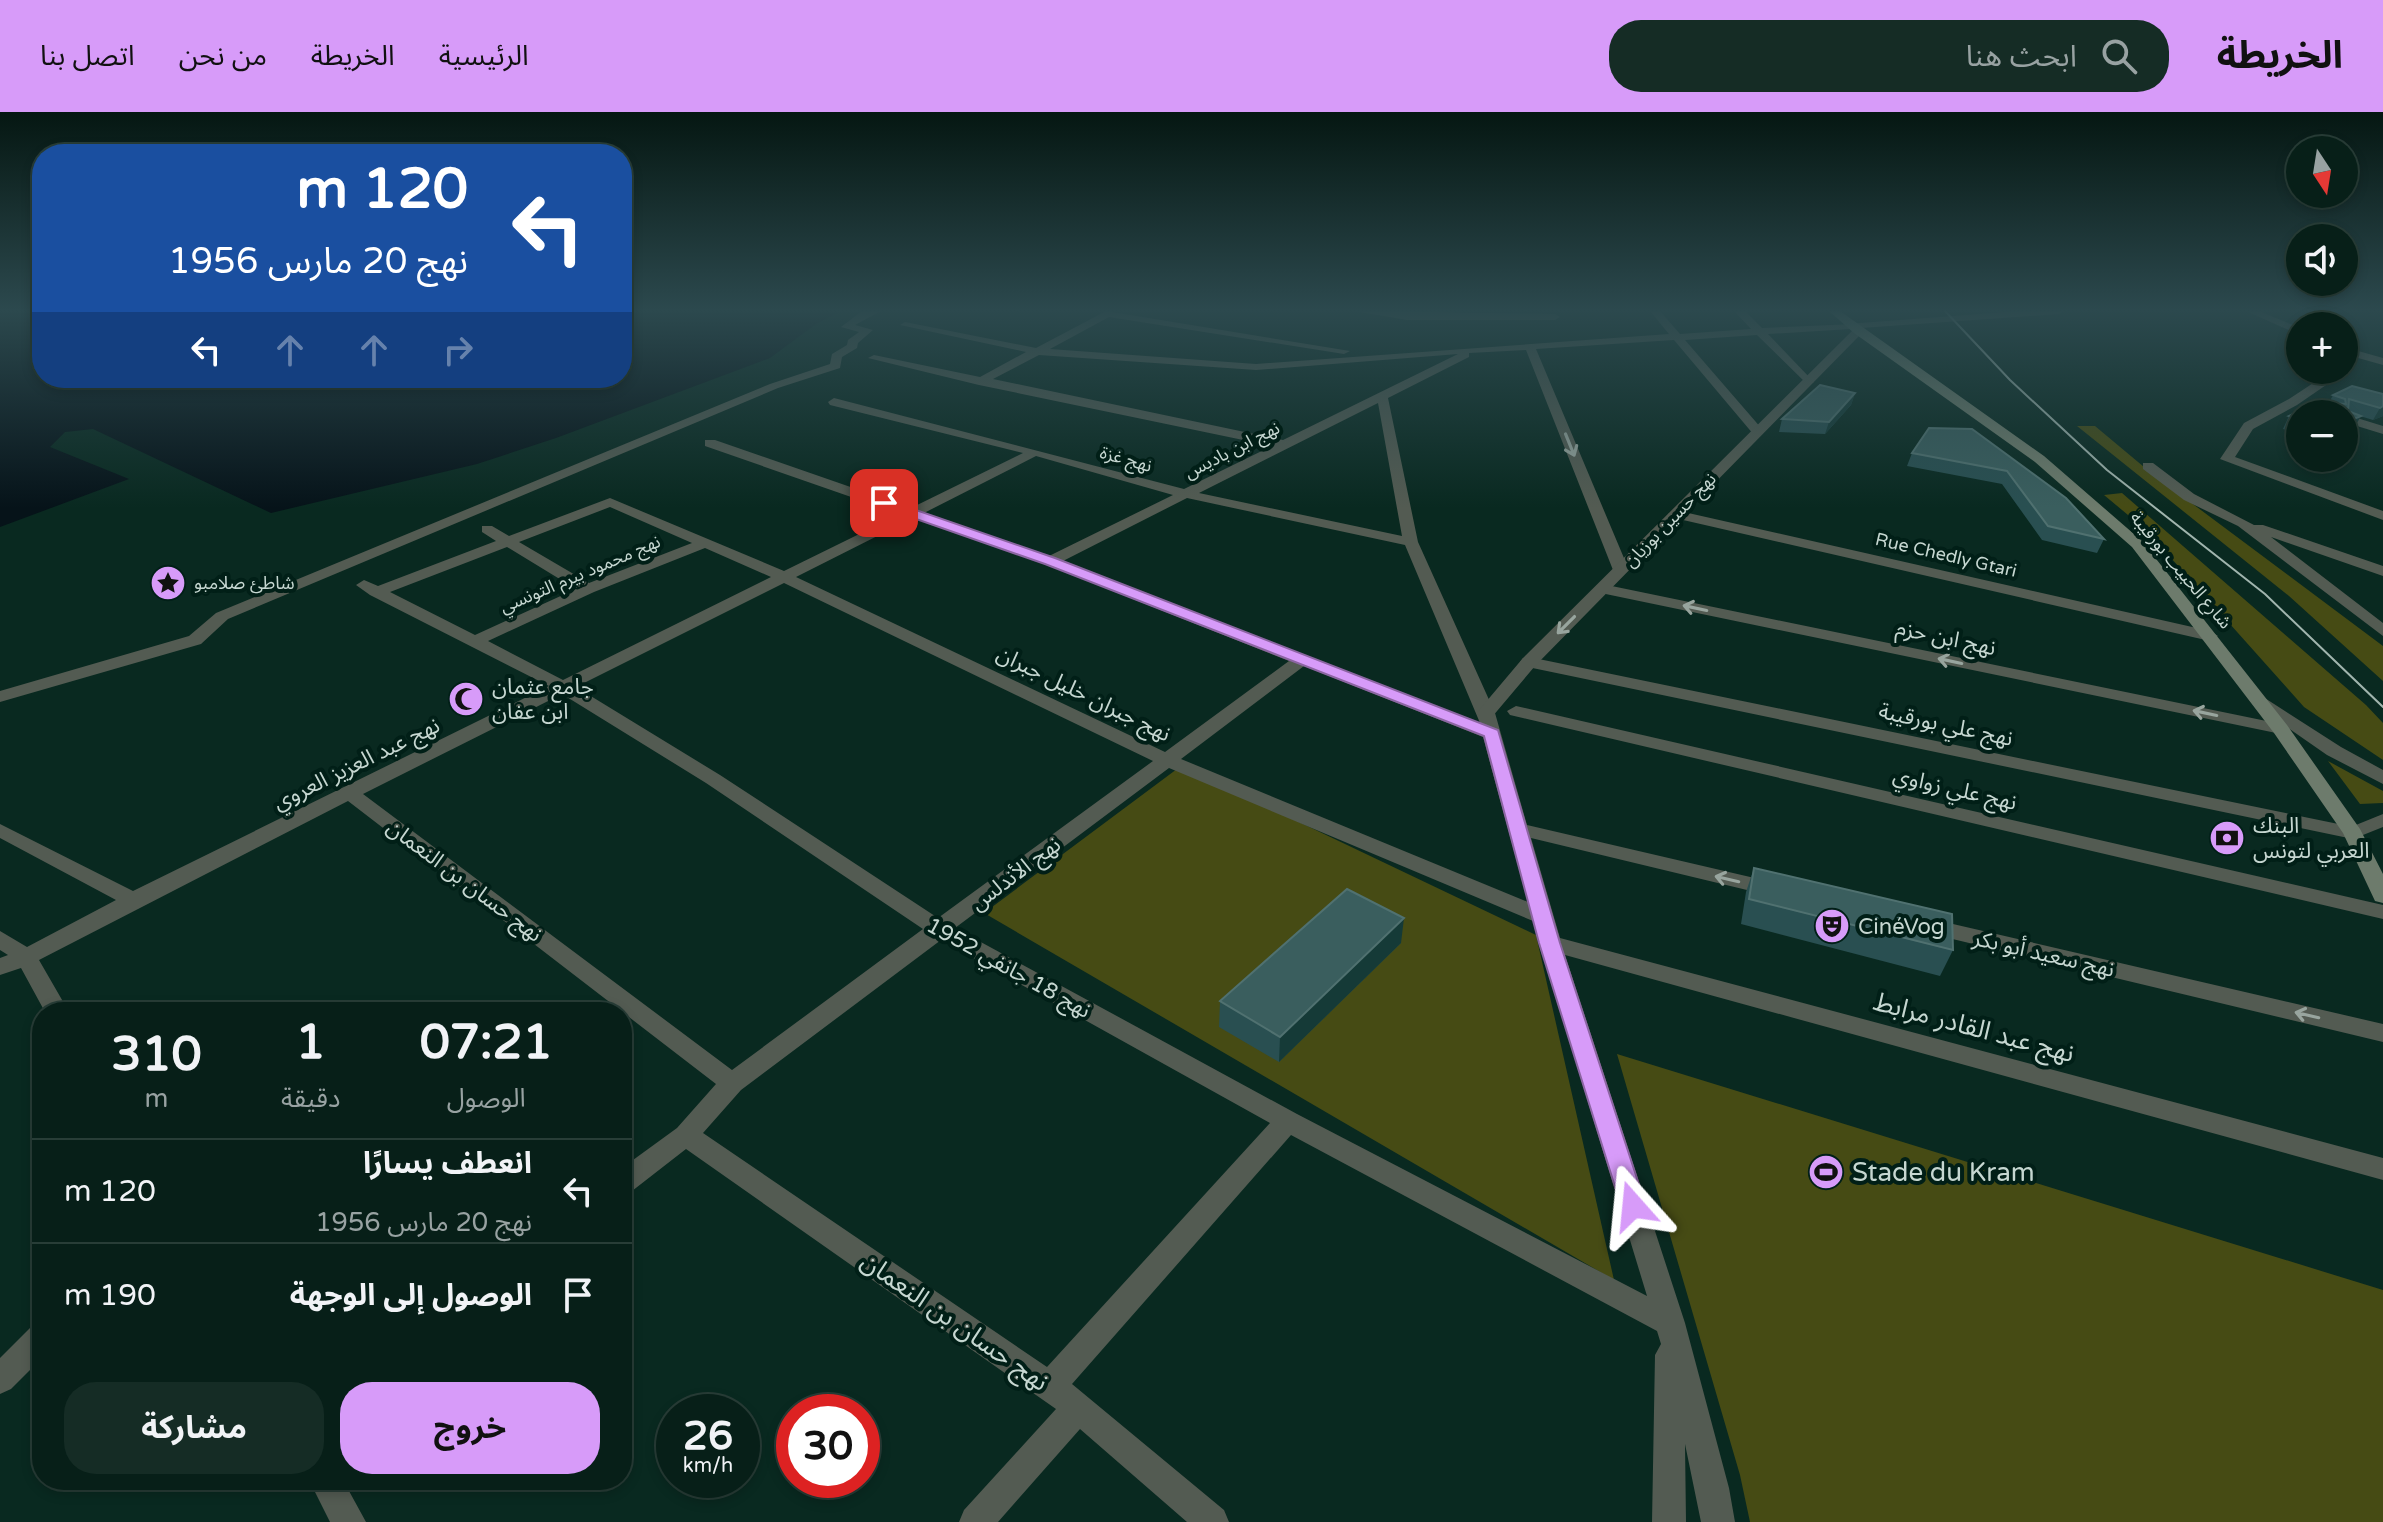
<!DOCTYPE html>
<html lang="ar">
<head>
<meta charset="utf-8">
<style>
  :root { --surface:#071f18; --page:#152c25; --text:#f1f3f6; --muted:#98a2a2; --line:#283d37; --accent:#d79bf9 }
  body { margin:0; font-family:"Varela Round","Noto Sans Arabic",sans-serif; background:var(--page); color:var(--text); direction:rtl; height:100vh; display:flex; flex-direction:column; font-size:30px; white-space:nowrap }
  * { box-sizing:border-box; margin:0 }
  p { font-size:26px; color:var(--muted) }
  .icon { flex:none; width:44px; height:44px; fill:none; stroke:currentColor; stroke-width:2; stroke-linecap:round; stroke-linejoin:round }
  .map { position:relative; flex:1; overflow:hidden; direction:ltr }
  .sheet { position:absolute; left:32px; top:890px; width:600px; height:488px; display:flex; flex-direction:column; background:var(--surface); border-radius:32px; box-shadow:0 4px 12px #0003,0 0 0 2px var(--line); direction:rtl }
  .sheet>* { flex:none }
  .guide { position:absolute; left:32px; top:32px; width:600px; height:244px; border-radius:32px; box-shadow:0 4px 12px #0003,0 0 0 2px var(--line); direction:rtl; background:#1a4fa0; color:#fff; overflow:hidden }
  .needle { width:52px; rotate:168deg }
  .fabs { position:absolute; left:2286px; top:24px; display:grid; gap:16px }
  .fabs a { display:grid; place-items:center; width:72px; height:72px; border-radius:50%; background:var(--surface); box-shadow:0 4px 12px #0003,0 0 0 2px var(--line); font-size:40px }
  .speed { position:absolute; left:656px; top:1282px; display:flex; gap:16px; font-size:40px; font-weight:700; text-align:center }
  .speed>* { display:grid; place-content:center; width:104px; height:104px; border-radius:50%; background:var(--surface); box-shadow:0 4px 12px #0003,0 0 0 2px var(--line); line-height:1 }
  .speed small { font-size:20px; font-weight:400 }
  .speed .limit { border:12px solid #d22; background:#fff; color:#111 }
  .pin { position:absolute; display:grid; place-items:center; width:68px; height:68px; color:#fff; margin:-34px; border-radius:16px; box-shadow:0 4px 12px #0006 }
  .me { position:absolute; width:88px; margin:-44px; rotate:342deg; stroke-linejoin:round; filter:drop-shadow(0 0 6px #0008) }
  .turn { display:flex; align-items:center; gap:28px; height:168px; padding:0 32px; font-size:36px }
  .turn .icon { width:104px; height:104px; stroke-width:2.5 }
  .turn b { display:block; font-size:56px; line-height:68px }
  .lanes { display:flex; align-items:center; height:76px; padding:0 32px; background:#0003; justify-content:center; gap:40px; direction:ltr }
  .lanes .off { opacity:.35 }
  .eta { display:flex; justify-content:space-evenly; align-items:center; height:136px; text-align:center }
  .eta b { font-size:48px; font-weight:700; line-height:56px }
  .button { display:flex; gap:16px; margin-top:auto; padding:16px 32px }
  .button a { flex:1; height:92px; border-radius:32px; background:var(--accent); color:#111; font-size:32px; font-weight:700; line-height:92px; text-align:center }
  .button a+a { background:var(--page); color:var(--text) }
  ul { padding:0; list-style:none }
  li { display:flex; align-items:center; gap:24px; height:104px; padding:0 32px; border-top:2px solid var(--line) }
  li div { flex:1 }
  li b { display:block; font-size:30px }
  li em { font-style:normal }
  header { display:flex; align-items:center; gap:48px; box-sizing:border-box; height:112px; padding:0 40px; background:var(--accent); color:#111 }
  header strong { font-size:38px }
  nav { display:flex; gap:44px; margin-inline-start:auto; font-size:28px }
  .search { width:560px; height:72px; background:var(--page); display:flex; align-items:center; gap:20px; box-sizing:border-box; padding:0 28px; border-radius:32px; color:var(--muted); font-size:30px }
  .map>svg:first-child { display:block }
  .green { fill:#464b14 }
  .water { fill:#061319 }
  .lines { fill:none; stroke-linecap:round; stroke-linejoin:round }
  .pedestrian { fill:#535b52; fill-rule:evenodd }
  .minor { fill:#535b52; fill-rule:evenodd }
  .tertiary { fill:#535b52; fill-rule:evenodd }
  .secondary { fill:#6d7b6c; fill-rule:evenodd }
  .tram { stroke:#a1b5ae; stroke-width:2 }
  .wall { fill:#294f51 }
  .shaded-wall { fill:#153a37 }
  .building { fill:#3a5e5e; stroke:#507170; stroke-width:2 }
  .oneway { stroke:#98a59e }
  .route { fill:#d79bf9; stroke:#8c65a2; stroke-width:2 }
  .labels { text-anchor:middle; stroke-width:8; stroke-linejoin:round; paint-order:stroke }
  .far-street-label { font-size:18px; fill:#c6d7d1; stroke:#011f17 }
  .far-poi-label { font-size:18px; fill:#c6d7d1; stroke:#011f17; text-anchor:start }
  .street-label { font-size:22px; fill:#c6d7d1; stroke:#011f17 }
  .poi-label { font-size:22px; fill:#c6d7d1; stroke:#011f17; text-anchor:start }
  .near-street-label { font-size:26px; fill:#c6d7d1; stroke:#011f17 }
  .near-poi-label { font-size:26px; fill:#c6d7d1; stroke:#011f17; text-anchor:start }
</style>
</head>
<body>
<header>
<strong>الخريطة</strong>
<div class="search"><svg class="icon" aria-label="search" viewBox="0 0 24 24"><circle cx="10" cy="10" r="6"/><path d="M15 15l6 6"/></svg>ابحث هنا</div>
<nav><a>الرئيسية</a><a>الخريطة</a><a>من نحن</a><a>اتصل بنا</a></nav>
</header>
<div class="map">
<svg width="2383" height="1410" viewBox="0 0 2383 1410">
  <rect width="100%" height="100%" fill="#092920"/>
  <!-- green -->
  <path class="green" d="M2077 314H2095L2150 360 2383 534V569L2289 484Z
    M2122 381 2366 593 2383 611V648L2304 595 2146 418 2104 383Z
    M2328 649 2383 679V691L2360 692Z
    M1181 654 1536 823 1614 1168 984 801Z
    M1617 942 2383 1178V1410H1750L1740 1363Z"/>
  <!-- water -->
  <path class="water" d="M0 199H42V266H622V199H840L816 212 770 246 556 326 477 352 271 401 93 317 65 320 50 335 129 367 0 415Z"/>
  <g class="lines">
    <!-- pedestrian -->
    <path class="pedestrian" d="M862 199H881L855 213 873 218 858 231 857 236 842 245 840 256 778 276 228 507 201 532 0 590V579L189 524 216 501 770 272 830 252 832 242 847 233 848 228 859 220 841 215Z
      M1516 594 2383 793V807L1510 603 1507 599Z"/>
    <!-- minor -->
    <path class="minor" d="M1106 199 1350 239 1344 242 1109 205 1050 237 1256 252 1669 222 1650 199H1660L1680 222 1751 217 1734 199H1745L1762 216 1855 212V216L1851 217 1768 222 1812 268 1814 270 1808 273 1757 223 1685 228 1762 317 1764 320 1758 324 1754 323 1674 228 1536 237 1629 458 1621 463 1613 458 1526 238 1469 241V245L1388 286 1418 430 1495 601 1527 713 1776 771 1784 773 1787 778 1784 783 1776 785 1531 726 1560 826 2383 1046V1068L1565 843 1685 1211 1729 1376 1735 1410H1701L1685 1332 1686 1410H1652L1655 1243 1661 1232 1657 1219 1291 1023 1072 1272 1224 1398 1229 1410H1187L1080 1317 998 1410H959L964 1398 1056 1297 686 1037 632 1079 622 1082V1056L677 1016 716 972 348 689 39 848 69 900H45L21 856 0 863V846L8 843 0 838V819L27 835 116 788 0 726V712L133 779 549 574 370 483 356 473 364 468 378 474 496 429 482 420V414H492L509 424 610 386 784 459 900 402 705 334V328H715L911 396 1023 341 830 293 828 290 834 286 1184 377 1272 334 979 273 868 246 874 243 980 265 1026 240 900 213 905 210 1036 236ZM1458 242 1283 328 993 267 1039 243 1256 258ZM1378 291 1402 424 1199 381ZM1036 344 1173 383 1049 444 924 401ZM1187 386 1405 433 1480 611 1063 449ZM610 395 692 431 589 471 519 430ZM913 406 1045 452 1289 549 1165 640 796 465ZM507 435 576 477 475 523 390 480ZM705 436 771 465 563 568 488 529 594 480ZM784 471 1153 649 938 806 720 663 576 575ZM1304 554 1483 625 1528 790 1181 647ZM562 582 706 671 923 817 732 958 363 682ZM1169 656 1533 809 1647 1184 1297 1002 955 816ZM941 828 1270 1011 1047 1255 703 1021 741 978Z
      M1354 199 1555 202 1560 205 1555 208H1407Z
      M2246 199H2259L2300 216V223Z
      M2344 235 2383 246V253L2344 242Z
      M2345 256V260L2297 293 2253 317 2235 345 2383 399V408L2220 347 2244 311 2289 287 2333 258Z
      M2344 302 2383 314V322L2344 310Z
      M2143 351H2153L2194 382 2254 413H2263L2383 454V464L2271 425 2383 511V524L2238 414 2184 388 2143 357Z
      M1675 398 2210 519 2218 524 2210 529 1670 405 1668 402Z
      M1602 472 2281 612 2290 617 2281 622 1596 480V474Z
      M1529 545 2353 715 2363 721 2353 727 1523 554 1520 550 1523 546Z
      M1927 806 2383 912V930L1919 819 1916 814 1919 809Z
      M42 1211V1246L11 1277 0 1282V1246L31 1215Z
      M309 1368H343L366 1410H330Z"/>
    <!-- tertiary -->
    <path class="tertiary" d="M2019 199H2064L2059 202 1861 216 1862 221 1535 554 1492 605H1480L1477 601 1480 597 1523 546 1854 217 1847 216V212Z
      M2257 581 2341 635 2383 658V672L2327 643 2251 590 2248 586Z
      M2383 702V715L2353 727 2343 721 2346 717Z"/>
    <!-- secondary -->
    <path class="secondary" d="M1829 199H1840L2044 344 2142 429 2287 613 2360 717 2383 762V791L2375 789 2343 721 2274 621 2132 435 2035 350 1854 221Z"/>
    <!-- tram -->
    <path class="tram" d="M1945 199 2010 268 2107 358 2265 482 2383 595"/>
  </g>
  <!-- wall -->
  <path class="wall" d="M1855 281 1851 293 1825 322 1779 320 1782 307Z
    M2383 282V304L2373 308 2360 304 2354 316 2344 320V302H2300V322L2283 317 2289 304 2329 291 2333 283Z
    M1972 317 2104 427 2097 441 2042 428 2002 372 1907 354 1912 341Z
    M1754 756 1953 838 1940 864 1741 812 1746 780Z
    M1401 831 1279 950 1219 915 1220 889Z"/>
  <!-- shaded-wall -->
  <path class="shaded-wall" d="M1855 281 1851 293 1825 322 1829 310Z
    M2383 294V304L2373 308 2380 296Z
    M2361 304 2354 316 2344 320V311Z
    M1404 806 1401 831 1279 950 1280 925Z"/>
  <!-- building -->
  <path class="building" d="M1820 273 1855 281 1829 310 1782 307Z
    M2352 274 2383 282V294L2380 296 2349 287 2348 299 2361 304 2344 311V302H2300V307L2289 304 2318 290 2346 292 2345 287 2333 283Z
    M1929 316 1972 317 2066 386 2104 427 2048 414 2007 359 1912 341Z
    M1754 756 1952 802 1953 838 1749 787Z
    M1347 777 1404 806 1280 925 1220 889Z"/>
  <!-- one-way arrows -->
  <defs><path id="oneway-shaft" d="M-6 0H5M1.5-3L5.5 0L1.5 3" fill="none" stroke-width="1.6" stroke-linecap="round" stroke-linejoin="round" transform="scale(2)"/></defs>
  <g class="oneway">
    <use href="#oneway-shaft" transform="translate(1570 333) rotate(68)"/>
    <use href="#oneway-shaft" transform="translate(1695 496) rotate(-168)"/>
    <use href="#oneway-shaft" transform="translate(1566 513) rotate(135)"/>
    <use href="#oneway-shaft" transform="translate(1950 549) rotate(-168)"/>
    <use href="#oneway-shaft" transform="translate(2205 601) rotate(-168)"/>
    <use href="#oneway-shaft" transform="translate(1727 767) rotate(-167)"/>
    <use href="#oneway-shaft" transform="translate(2307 903) rotate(-167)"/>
  </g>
  <!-- sky -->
  <linearGradient id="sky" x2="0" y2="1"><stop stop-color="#051712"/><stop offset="0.5" stop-color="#2c494e"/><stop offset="1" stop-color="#2c494e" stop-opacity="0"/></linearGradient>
  <rect width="2383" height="396" fill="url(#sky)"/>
  <!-- route -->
  <path class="route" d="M884 387 1055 446 1498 618 1560 831 1646 1094 1642 1101 1633 1105 1624 1101 1621 1094 1539 831 1484 624 1045 452 879 394V389Z"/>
  <!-- icons -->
  <defs>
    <symbol id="sight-disc" viewBox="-11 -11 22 22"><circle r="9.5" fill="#d79bf9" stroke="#011f17"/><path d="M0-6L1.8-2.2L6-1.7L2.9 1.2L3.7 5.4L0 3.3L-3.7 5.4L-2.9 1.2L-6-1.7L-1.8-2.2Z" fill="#111"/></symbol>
    <symbol id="mosque-disc" viewBox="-11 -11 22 22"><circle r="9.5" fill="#d79bf9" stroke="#011f17"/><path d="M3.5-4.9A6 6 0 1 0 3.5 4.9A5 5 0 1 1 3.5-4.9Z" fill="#111"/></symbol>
    <symbol id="bank-disc" viewBox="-11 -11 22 22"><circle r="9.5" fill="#d79bf9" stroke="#011f17"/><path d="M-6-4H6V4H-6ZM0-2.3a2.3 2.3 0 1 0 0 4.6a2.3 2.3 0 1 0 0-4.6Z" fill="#111"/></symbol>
    <symbol id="theatre-disc" viewBox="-11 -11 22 22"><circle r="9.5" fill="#d79bf9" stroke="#011f17"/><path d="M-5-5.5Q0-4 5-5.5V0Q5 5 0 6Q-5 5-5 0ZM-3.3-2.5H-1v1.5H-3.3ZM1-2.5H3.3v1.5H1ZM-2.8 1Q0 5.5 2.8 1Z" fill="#111"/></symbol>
    <symbol id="stadium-disc" viewBox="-11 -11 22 22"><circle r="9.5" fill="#d79bf9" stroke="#011f17"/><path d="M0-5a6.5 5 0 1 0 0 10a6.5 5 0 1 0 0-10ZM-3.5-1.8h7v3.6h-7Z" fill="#111"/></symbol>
  </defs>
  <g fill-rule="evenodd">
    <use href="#sight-disc" x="148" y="451" width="40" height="40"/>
    <use href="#mosque-disc" x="446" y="567" width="40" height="40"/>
    <use href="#bank-disc" x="2207" y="706" width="40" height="40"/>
    <use href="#theatre-disc" x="1812" y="794" width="40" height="40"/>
    <use href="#stadium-disc" x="1806" y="1040" width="40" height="40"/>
  </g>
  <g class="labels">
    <!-- far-street labels -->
    <g class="far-street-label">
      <text transform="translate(1232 338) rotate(-27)" y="6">نهج ابن باديس</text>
      <text transform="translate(1126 347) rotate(16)" y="6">نهج غزة</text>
      <text transform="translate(1670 408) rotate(-46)" y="6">نهج حسين بوزيان</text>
      <text transform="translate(1946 443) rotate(13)" y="6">Rue Chedly Gtari</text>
      <text transform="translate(2181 458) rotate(50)" y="6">شارع الحبيب بورقيبة</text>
      <text transform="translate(580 462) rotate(-23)" y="6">نهج محمود بيرم التونسي</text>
    </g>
    <!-- far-poi labels -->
    <g class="far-poi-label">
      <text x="194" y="477">شاطئ صلامبو</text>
    </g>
    <!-- street labels -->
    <g class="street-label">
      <text transform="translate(1946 525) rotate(12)" y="8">نهج ابن حزم</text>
      <text transform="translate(1084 581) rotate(26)" y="8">نهج جبران خليل جبران</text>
      <text transform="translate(1946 612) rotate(12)" y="8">نهج علي بورقيبة</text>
      <text transform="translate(356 651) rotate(-26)" y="8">نهج عبد العزيز العروي</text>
      <text transform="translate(1955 676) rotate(13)" y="8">نهج علي زواوي</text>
      <text transform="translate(1015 761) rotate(-37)" y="8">نهج الأندلس</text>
      <text transform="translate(465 768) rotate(37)" y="8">نهج حسان بن النعمان</text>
      <text transform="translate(2044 841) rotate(13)" y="8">نهج سعيد أبو بكر</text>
      <text transform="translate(1009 855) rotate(29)" y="8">نهج 18 جانفي 1952</text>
    </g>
    <!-- poi labels -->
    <g class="poi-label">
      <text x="492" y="582">جامع عثمان<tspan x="492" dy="25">ابن عفان</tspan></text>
      <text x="2253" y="721">البنك<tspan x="2253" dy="25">العربي لتونس</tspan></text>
      <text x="1858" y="822">CinéVog</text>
    </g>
    <!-- near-street labels -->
    <g class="near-street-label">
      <text transform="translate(1974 915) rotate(15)" y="9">نهج عبد القادر مرابط</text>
      <text transform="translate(955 1209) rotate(35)" y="9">نهج حسان بن النعمان</text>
    </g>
    <!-- near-poi labels -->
    <g class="near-poi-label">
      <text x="1852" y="1069">Stade du Kram</text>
    </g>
  </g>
</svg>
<div class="fabs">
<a><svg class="needle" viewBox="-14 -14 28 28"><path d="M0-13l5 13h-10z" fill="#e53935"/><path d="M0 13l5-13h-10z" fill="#98a2a2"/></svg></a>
<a><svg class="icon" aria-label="sound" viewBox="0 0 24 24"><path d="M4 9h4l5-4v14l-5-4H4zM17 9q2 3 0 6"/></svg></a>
<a>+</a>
<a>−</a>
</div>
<div class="speed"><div>26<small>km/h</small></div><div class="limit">30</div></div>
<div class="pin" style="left:884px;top:391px;background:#d93025"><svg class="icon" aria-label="arrive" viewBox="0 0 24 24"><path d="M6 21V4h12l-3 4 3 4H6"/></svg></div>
<svg class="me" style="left:1633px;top:1094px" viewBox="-20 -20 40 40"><path d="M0-17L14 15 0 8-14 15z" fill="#d79bf9" stroke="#fff" stroke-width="4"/></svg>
<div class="guide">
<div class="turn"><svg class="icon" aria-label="left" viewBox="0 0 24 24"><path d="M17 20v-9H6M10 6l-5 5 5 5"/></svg><div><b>120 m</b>نهج 20 مارس 1956</div></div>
<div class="lanes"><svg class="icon" aria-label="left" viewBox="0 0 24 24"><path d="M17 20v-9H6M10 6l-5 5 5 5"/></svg><svg class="icon off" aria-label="ahead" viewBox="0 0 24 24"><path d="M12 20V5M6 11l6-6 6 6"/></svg><svg class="icon off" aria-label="ahead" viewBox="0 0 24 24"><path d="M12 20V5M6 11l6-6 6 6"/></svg><svg class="icon off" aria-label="right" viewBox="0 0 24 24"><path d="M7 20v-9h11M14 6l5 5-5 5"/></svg></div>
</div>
<section class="sheet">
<div class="eta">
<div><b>07:21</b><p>الوصول</p></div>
<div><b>1</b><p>دقيقة</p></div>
<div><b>310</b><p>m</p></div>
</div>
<ul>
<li><svg class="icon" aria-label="left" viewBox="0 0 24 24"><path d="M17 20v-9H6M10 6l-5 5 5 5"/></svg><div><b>انعطف يسارًا</b><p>نهج 20 مارس 1956</p></div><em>120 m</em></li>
<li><svg class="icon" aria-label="arrive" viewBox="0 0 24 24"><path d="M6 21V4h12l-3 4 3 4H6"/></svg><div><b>الوصول إلى الوجهة</b></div><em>190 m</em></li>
</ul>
<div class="button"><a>خروج</a><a>مشاركة</a></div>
</section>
</div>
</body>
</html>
